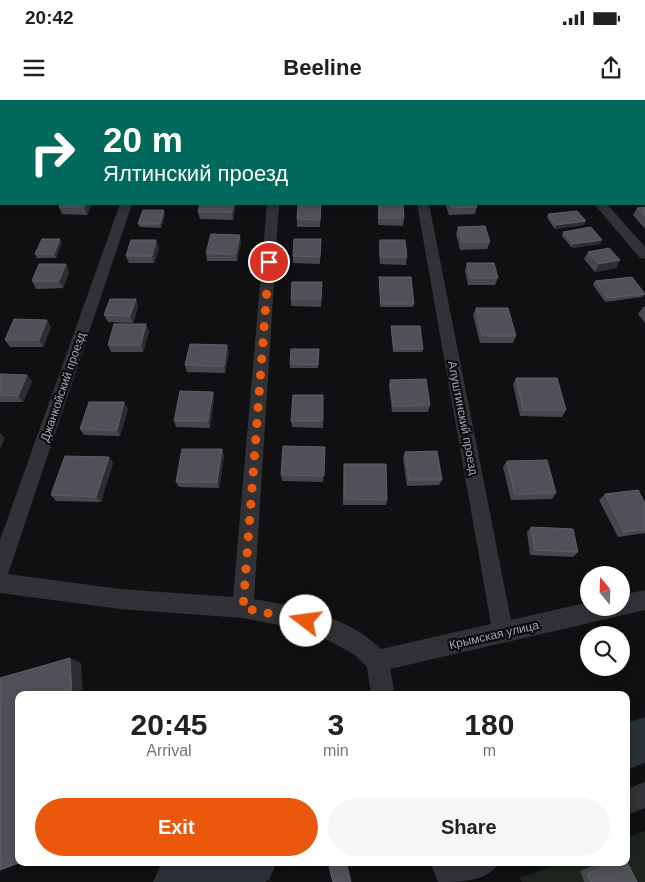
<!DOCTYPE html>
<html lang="en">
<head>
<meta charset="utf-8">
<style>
  :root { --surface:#fff; --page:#f6f6f6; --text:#202124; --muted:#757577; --accent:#ea580c }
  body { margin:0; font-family:Arial,sans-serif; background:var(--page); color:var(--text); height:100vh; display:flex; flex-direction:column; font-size:19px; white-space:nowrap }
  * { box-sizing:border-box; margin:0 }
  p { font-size:16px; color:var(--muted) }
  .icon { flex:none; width:28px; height:28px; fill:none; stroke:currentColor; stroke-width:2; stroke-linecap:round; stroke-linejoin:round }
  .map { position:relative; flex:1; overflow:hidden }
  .details { position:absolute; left:15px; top:591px; width:615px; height:175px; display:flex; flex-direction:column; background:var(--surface); border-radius:10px; box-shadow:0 2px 8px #0003 }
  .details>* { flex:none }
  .guide { position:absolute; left:0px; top:0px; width:645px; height:105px; box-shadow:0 2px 8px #0003; background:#00695c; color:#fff; overflow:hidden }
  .needle { width:32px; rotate:341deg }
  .fabs { position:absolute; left:580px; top:466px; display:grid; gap:10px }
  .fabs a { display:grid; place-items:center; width:50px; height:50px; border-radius:50%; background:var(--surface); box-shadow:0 2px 8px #0003; font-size:25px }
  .pin { position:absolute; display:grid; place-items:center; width:42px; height:42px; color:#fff; margin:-21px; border:2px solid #fff; border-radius:50%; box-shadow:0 1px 5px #0007 }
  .me { position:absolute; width:55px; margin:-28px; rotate:285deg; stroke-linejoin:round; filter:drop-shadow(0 0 4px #0008) }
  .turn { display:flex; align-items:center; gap:18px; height:105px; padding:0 20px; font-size:22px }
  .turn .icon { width:65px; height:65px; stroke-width:2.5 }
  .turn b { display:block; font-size:35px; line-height:42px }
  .eta { display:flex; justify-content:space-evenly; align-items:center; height:85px; text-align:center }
  .eta b { font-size:30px; font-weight:700; line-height:35px }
  .button { display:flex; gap:10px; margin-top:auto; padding:10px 20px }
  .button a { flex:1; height:58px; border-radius:30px; background:var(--accent); color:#fff; font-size:20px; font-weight:700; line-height:58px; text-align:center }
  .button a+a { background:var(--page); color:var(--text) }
  .status { display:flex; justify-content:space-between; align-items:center; height:35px; padding:0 25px; background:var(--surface); direction:ltr }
  .status svg { height:14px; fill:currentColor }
  header { display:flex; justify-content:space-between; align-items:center; height:65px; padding:0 20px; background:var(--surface); font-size:22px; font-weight:700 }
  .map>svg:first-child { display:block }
  .green { fill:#1d241e }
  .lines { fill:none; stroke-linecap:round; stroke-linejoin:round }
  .river { fill:#293037; fill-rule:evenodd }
  .minor { fill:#313236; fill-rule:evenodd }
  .wall { fill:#46474d }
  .shaded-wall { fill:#2c2d31 }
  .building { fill:#505158; stroke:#5d5f66 }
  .route { stroke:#ea580c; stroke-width:9; stroke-dasharray:0 16.2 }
  .labels { text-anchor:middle; stroke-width:4.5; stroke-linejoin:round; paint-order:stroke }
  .street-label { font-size:12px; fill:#a2a6b2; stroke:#0b0b0c }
</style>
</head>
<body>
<div class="status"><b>20:42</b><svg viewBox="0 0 49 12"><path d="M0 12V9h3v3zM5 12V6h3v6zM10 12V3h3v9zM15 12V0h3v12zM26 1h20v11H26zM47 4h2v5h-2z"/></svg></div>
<header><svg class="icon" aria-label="menu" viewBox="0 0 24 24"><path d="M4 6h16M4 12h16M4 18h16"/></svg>Beeline<svg class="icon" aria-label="share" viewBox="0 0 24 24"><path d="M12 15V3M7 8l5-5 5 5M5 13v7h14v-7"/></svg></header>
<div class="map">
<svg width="645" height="782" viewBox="0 0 645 782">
  <rect width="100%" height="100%" fill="#101012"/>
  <!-- green -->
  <path class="green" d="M645 731V782H522L520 778 560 763 626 762V738Z"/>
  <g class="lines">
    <!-- river -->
    <path class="river" d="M645 617V663L626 670V623Z
      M277 762 269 780 265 782H153L162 762Z"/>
    <!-- minor -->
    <path class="minor" d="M1 0H12L1 3Z
      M276 0H286V1H276Z
      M399 0H409V1H399Z
      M503 0H513L514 1H504Z
      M630 0H640L641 1H631Z
      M120 104H132L8 474 120 489 233 497 267 104H279L254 499C298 507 348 516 381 549L491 524 417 104H429L511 520 589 502V508H621V495L645 490V510L390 569 395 595H371L367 567 355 555 320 536 289 527 243 518 120 509 0 493V440Z
      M594 104H607L645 147V159L640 158Z
      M645 682V708L626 715V689Z
      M430 762H499C489 782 460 782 438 782Z"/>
  </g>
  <!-- wall -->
  <path class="wall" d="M60 104H92L87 115 62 114 59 107Z
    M236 104 233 120 200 119 198 112Z
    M321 104 320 127H297V119Z
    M378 104H403L404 118 403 126 378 125Z
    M447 104H476L477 107 475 114 449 115 446 106Z
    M645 107V129L633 115 637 108Z
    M165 114 161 128 140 127 138 124Z
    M548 114 584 125 555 129 547 118Z
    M458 127 490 142 487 149 460 150 456 134Z
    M563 132 600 144 572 148 562 136Z
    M321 139 320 164 293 163V156Z
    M156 140 159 148 154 163H129L126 156Z
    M380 140 407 157 406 165 380 164 379 147Z
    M62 142 56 158H37L35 154Z
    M241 142 237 161H207L206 153Z
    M588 152 620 160 616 168 595 172 584 159Z
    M467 163 498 178 495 185H468L465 170Z
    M66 164 69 172 63 188 36 189 32 181Z
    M379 177 414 204 413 207H380Z
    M595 181 645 194 642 197 605 202 593 185Z
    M322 190 321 207 291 206V199Z
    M136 199 138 207 133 223 108 222 104 215Z
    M645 206V223L638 214 643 207Z
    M476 208 516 236 513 243H480L473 215Z
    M146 224 149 232 143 252H111L108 245Z
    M391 226 423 249 422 252H393L391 230Z
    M51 227 43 247H10L5 240Z
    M319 249 318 268H290V264Z
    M229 252 225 273 187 272 185 265Z
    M0 274 32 281 23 302H0Z
    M516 278 566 310 562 317 520 316 513 284Z
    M390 280 430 305 428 312H392L389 287Z
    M213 292 214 298 210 328 176 327 174 321Z
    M323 295V328L292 327 291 321Z
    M124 302 128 309 120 336 84 335 80 329Z
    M325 347 323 382 282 381 281 375Z
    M222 349 224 356 219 388 179 387 176 382Z
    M405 352 442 380 439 385 407 386 403 358Z
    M507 361 556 393 552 399 511 400 503 367Z
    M113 363 101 402 56 401 51 395Z
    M344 364 387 400 386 405H343Z
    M605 394 645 403V433L618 437 599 400Z
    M531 427 578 452 573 457 530 455 527 432Z
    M337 762H346L333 782 329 766Z
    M600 762H626L637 782H584L580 771Z"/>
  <!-- shaded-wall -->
  <path class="shaded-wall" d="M645 49V56L644 57V50Z
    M86 104H92L87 115 84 107Z
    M233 104H236L233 120 232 112Z
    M164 110 165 114 161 128 160 124Z
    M586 121 584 125 555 129 556 125Z
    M240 135 241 142 237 161 236 154Z
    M60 139 62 142 56 158 54 154Z
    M156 140 159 148 154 163 152 156Z
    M602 140 600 144 572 148 573 144Z
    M620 160 616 168 595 172 599 164Z
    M66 164 69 172 63 188 59 181Z
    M136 199 138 207 133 223 130 216Z
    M47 220 51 227 43 247 39 240Z
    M146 224 149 232 143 252 141 245Z
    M227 245 229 252 225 273 224 266Z
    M27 275 32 281 23 302 18 296Z
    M213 292 214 298 210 328 208 321Z
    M124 302 128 309 120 336 117 330Z
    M0 332 5 338 0 350Z
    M222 349 224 356 219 388 217 382Z
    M109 357 113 363 101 402 96 397Z
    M70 558 81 563 83 595H72Z
    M21 762H24L0 770Z"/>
  <!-- building -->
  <path class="building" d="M56 0H80V1H56Z
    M240 0H260L259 1H240Z
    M311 0H336V1H311Z
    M435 0H454L455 1H435Z
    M471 0H493L494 1H472Z
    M0 36H1V48H0Z
    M644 38H645V49L644 50Z
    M60 104H86L84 107H59Z
    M200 104H233L232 112H198Z
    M298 104H321L320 120 297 119Z
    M379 104H403L404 118H379Z
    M450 104H476L477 107 451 108Z
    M645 107V116L637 108Z
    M143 110H164L160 124H138Z
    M577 111 586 121 556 125 548 114Z
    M485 126 490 142H462L458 127Z
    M591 127 602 140 573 144 563 132Z
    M211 134 240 135 236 154 206 153Z
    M42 139H60L54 154H35Z
    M294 139H321L320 157 293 156Z
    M131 140H156L152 156H126Z
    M380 140H405L407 157H380Z
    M609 148 620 160 599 164 588 152Z
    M467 163H494L498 178H470Z
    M39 164H66L59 181H32Z
    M379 177H411L414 204H381Z
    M632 177 645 194 607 198 595 181Z
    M292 182H322L321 199H291Z
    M110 199H136L130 216 104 215Z
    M476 208H508L516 236H482Z
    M14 219 47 220 39 240H5Z
    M114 224H146L141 245H108Z
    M391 226H420L423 249H394Z
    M190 244 227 245 224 266 185 265Z
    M291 249H319L318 265 290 264Z
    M0 274 27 275 18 296 0 295Z
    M516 278H557L566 310H523Z
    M426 279 430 305 393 306 390 280Z
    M180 291 213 292 208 321H174Z
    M293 295H323V321H291Z
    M89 302H124L117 330 80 329Z
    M283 346 325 347 324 376 281 375Z
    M182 349H222L217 382H176Z
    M437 351 442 380H409L405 352Z
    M65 356 109 357 96 397 51 395Z
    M547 360 556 393 515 394 507 361Z
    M344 364H386L387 400 344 399Z
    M638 390 645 403V429L624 432 605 394Z
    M531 427 573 429 578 452 535 450Z
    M70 558 72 595H19V762H21L0 770V578Z
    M626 760 637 782H591L587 774 614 762H626Z
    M341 762H346L351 782H333L329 767Z"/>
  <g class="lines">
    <!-- route -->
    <path class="route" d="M269 162 243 508 306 521"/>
  </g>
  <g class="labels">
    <!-- street labels -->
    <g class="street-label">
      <text transform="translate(63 287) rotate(-71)" y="4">Джанкойский проезд</text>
      <text transform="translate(463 318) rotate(79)" y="4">Алуштинский проезд</text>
      <text transform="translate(494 535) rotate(-13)" y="4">Крымская улица</text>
    </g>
  </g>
</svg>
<div class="fabs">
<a><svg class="needle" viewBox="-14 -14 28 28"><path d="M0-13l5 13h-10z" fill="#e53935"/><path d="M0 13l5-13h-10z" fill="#757577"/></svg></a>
<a><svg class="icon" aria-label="search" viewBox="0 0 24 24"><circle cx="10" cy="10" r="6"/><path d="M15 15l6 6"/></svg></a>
</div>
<div class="pin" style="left:269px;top:162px;background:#d93025"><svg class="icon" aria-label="arrive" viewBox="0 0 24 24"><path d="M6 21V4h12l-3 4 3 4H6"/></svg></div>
<svg class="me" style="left:306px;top:521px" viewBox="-20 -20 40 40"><circle r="19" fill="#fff"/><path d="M0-13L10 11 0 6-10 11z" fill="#ea580c"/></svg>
<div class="guide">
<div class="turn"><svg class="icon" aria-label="right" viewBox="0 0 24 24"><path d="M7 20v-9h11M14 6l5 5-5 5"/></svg><div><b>20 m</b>Ялтинский проезд</div></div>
</div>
<section class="details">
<div class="eta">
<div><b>20:45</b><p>Arrival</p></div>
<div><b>3</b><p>min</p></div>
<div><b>180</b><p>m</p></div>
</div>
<div class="button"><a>Exit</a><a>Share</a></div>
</section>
</div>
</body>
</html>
